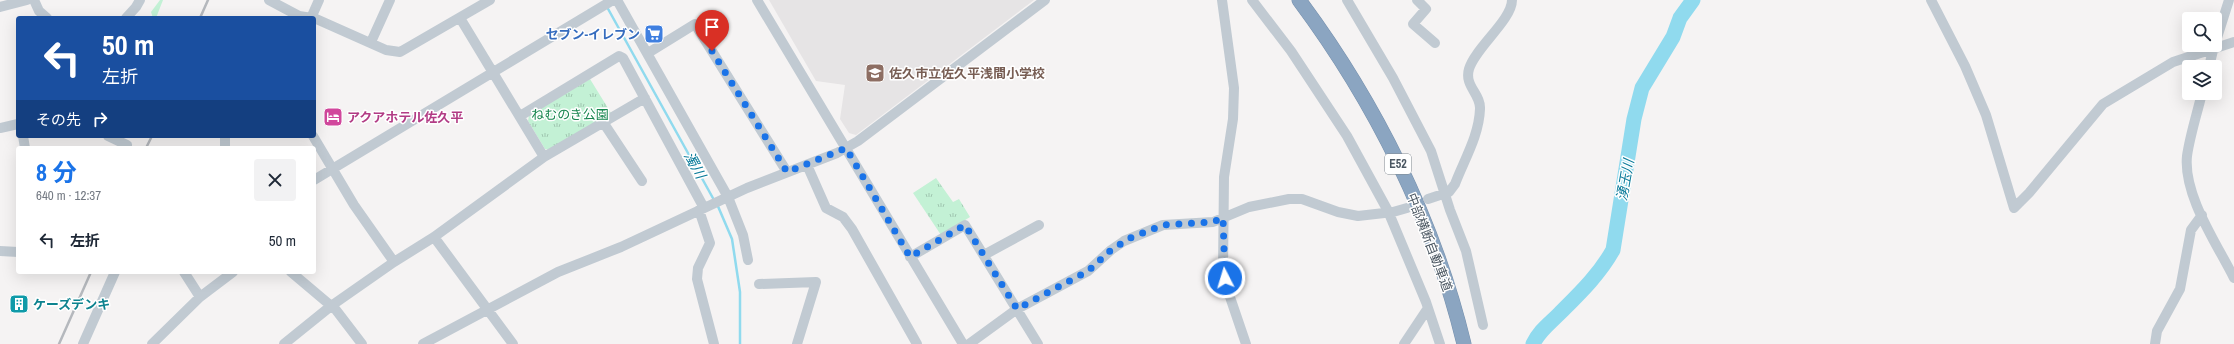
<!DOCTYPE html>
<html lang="ja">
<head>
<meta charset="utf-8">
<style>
  :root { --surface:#fff; --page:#f2f2f3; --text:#1f2937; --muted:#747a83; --accent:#1a73e8 }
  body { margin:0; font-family:"Archivo Narrow","Noto Sans JP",sans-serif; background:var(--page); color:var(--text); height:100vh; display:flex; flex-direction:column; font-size:15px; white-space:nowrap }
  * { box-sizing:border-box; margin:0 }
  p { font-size:13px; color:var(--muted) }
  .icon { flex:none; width:22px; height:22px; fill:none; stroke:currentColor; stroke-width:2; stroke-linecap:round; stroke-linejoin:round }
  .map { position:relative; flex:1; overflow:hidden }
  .side { position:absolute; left:16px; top:146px; width:300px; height:128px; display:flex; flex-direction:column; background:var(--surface); border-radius:4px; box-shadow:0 4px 16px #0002 }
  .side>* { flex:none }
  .guide { position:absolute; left:16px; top:16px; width:300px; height:122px; border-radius:4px; box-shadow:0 4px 16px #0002; background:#1a4fa0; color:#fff; overflow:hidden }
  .buttons { position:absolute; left:2182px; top:12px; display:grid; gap:8px }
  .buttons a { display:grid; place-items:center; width:40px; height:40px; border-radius:4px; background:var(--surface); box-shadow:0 4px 16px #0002; font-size:20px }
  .pin { position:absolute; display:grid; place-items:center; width:34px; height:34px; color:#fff; margin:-41px -17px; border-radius:50% 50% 50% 0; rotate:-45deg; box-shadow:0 0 4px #0007 }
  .pin .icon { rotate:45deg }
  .me { position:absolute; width:44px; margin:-22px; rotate:355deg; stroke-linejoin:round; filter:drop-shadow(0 0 3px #0008) }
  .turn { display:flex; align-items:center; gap:14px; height:84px; padding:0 20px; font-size:18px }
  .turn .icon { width:52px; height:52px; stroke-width:2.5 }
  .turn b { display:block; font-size:28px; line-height:34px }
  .then { display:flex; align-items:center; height:38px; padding:0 20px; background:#0003; gap:8px; font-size:15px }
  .round { display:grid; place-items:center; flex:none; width:42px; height:42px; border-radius:4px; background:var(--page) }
  .summary { display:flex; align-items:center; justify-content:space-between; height:68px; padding:0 20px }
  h1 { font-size:24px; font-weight:700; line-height:30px; color:var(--accent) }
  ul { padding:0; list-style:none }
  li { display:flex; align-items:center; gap:12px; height:52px; padding:0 20px }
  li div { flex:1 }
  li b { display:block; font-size:15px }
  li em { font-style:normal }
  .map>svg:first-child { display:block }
  .education { fill:#e6e4e5 }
  .green { fill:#c3f1d5 }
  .park { fill:url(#park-tufts) }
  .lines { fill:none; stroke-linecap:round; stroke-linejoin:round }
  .stream { stroke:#90daee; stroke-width:2.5 }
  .river { stroke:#90daee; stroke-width:15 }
  .highway-casing { stroke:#7690ad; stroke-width:15 }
  .minor { stroke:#c1cad2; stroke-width:10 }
  .highway { stroke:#8ba5c1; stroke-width:14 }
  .rail { stroke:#b5b8bd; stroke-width:2.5 }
  .route { stroke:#1a73e8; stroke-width:7; stroke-dasharray:0 12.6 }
  .labels { text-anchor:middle; stroke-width:3; stroke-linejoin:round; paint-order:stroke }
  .shield { fill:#fff; stroke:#808990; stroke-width:1 }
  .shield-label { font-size:12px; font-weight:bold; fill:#4a5661 }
  .shop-label { font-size:13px; font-weight:bold; fill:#366cbe; stroke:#fff; text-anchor:end }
  .education-label { font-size:13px; font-weight:bold; fill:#785e54; stroke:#fff; text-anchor:start }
  .park-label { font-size:13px; fill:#17864f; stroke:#fff }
  .hotel-label { font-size:13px; font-weight:bold; fill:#b23c85; stroke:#fff; text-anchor:start }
  .street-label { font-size:13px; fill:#4a5661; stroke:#fff }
  .culture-label { font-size:13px; font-weight:bold; fill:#0d838f; stroke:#fff; text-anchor:start }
  .water-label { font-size:14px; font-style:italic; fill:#0c7c9b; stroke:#fff }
</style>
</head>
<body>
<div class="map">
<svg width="2234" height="344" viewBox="0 0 2234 344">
  <defs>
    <pattern id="park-tufts" width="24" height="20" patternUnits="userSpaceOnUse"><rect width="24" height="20" fill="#c3f1d5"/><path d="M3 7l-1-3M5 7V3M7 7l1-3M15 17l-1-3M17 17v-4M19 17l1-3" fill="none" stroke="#a0c6b0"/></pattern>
  </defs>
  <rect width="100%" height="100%" fill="#f5f3f3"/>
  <!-- education -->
  <path class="education" d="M769 0H1034L856 135 849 133 840 119 845 85 816 81Z"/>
  <!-- green -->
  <path class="green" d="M160 0H163L156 18H153L151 12Z"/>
  <!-- park -->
  <path class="park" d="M590 79 611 113 550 150 545 149 528 121 529 115Z
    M936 178 953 202 959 199 970 217 941 235 913 193Z"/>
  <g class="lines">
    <!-- stream -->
    <path class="stream" d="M607 7 714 200
      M717 204 732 239 740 292V344"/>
    <!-- river -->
    <path class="river" d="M1533 344C1539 331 1549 324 1559 314 1579 294 1599 275 1613 250L1634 119 1642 88 1673 37 1680 18 1693 0"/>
    <defs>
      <path id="highway" d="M1299 0C1375 102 1434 220 1464 344"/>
    </defs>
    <!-- highway casing -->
    <use href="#highway" class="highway-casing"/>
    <!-- minor -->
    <path class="minor" d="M34 0 39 11 47 18
      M269 0 299 16 312 18
      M617 0 728 197 743 235 748 260
      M757 0 963 344
      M1222 0 1234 88 1233 119 1224 177 1223 270 1230 297 1246 344
      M1252 0 1291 51 1347 136 1388 211 1426 302 1440 344
      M1347 0 1393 78 1431 151 1450 210 1466 251 1483 325
      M1417 0 1426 9 1413 24 1435 43
      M1931 0 1965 66 1986 115 2014 208 2029 193 2103 104 2173 62 2234 42
      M0 7 27 0
      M126 18 136 7 140 0
      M311 18 319 0
      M314 18 386 50 400 52 490 0
      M460 18 544 157
      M371 42 390 0
      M2215 44 2229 0
      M648 53 695 24 787 172
      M2209 67 2214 46
      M2202 93C2197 114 2190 135 2187 156 2183 195 2217 244 2234 278
      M520 116 619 56 623 58 704 208
      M603 122 642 181
      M0 128 18 124
      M23 136 25 148
      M108 136 127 145 126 148
      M313 136 354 205 394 262
      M225 148V136
      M807 165 826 208 843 217 852 229 917 344
      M314 180 613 0
      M1428 199 1449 192 1455 184C1464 160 1479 136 1480 109 1481 94 1464 86 1469 69 1475 48 1512 20 1512 0
      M699 210 710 243 698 268 697 279 714 344
      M434 237 513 344
      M0 251 18 252
      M984 255 1039 225
      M910 257 965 225 1038 344
      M184 272 200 297
      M291 272 336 310 362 344
      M759 284 816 282 797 344
      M83 344 115 272
      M152 344 200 297 233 272
      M284 344 331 306 394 262 434 237 544 157 645 98
      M423 344 558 272 621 247 747 188 837 153 858 141 1045 0
      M969 344 1017 309 1088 271 1111 250 1124 241 1163 225 1213 222 1249 207 1289 199H1302L1338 212 1358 216 1393 212 1407 208
      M1404 344 1428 308
      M2155 344 2157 331 2180 289 2191 230 2202 215"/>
    <!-- highway -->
    <use href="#highway" class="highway"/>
    <!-- rail -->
    <path class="rail" d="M200 18 208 0
      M146 148 152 136
      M59 344 91 272"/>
  </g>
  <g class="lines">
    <!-- route -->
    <path class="route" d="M712 51 787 172 846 148 910 257 965 225 1017 309 1088 271 1111 250 1130 238 1163 225 1212 222 1223 218 1225 278"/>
  </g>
  <!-- icons -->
  <defs>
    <symbol id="supermarket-square" viewBox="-11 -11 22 22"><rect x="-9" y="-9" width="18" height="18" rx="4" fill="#3f7fe0" stroke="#fff"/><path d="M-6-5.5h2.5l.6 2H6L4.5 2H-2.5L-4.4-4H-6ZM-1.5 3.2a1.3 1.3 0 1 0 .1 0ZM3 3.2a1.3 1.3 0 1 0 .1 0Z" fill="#fff"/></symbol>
    <symbol id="school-square" viewBox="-11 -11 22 22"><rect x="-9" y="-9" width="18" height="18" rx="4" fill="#8d6e63" stroke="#fff"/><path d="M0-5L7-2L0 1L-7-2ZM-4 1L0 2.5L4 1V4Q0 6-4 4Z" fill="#fff"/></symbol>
    <symbol id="hotel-square" viewBox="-11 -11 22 22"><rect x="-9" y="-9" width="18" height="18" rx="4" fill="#d1479c" stroke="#fff"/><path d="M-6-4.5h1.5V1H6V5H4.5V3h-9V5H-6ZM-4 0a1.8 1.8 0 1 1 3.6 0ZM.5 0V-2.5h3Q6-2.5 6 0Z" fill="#fff"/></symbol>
    <symbol id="building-square" viewBox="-11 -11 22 22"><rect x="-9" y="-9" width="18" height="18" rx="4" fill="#0f9aa8" stroke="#fff"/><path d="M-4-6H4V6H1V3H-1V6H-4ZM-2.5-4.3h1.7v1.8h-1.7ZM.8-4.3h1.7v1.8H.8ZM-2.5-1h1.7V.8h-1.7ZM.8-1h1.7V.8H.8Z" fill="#fff"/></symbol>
  </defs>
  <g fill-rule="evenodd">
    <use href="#supermarket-square" x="643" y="23" width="22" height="22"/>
    <use href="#school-square" x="864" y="62" width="22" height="22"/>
    <use href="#hotel-square" x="322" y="106" width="22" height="22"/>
    <use href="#building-square" x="8" y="293" width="22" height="22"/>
  </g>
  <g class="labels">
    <!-- shield labels -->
    <rect class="shield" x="1385" y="154" width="26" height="20" rx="3"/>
    <g class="shield-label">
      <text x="1398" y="168">E52</text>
    </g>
    <!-- shop labels -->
    <g class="shop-label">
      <text x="640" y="39">セブン-イレブン</text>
    </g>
    <!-- education labels -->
    <g class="education-label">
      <text x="889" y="78">佐久市立佐久平浅間小学校</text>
    </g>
    <!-- park labels -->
    <g class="park-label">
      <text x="570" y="119">ねむのき公園</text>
    </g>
    <!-- hotel labels -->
    <g class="hotel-label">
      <text x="347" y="122">アクアホテル佐久平</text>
    </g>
    <!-- street labels -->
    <g class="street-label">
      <text transform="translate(1430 242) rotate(69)" y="5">中部横断自動車道</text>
    </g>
    <!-- culture labels -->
    <g class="culture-label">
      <text x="33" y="309">ケーズデンキ</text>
    </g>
    <!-- water labels -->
    <g class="water-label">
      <text transform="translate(695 165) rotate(61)" y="5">濁川</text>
      <text transform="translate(1625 180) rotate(-80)" y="5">湧玉川</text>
    </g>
  </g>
</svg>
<div class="buttons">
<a><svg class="icon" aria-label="search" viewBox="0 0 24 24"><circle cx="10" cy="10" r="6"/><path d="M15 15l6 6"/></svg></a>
<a><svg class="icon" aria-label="layers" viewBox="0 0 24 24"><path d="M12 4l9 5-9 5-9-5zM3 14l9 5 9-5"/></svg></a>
</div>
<div class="pin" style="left:712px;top:51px;background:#d93025"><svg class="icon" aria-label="arrive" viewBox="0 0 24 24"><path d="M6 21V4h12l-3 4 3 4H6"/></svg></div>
<svg class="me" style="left:1225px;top:278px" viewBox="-20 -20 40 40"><circle r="17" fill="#1a73e8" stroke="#fff" stroke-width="3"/><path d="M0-11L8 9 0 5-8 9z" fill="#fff"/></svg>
<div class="guide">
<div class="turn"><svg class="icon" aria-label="left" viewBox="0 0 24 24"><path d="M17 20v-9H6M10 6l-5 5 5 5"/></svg><div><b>50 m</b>左折</div></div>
<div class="then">その先<svg class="icon" aria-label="right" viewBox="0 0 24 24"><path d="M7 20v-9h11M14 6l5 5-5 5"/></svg></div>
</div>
<section class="side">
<div class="summary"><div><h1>8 分</h1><p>640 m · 12:37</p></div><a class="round"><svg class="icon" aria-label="close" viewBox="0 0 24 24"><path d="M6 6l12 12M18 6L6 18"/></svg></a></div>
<ul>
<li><svg class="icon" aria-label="left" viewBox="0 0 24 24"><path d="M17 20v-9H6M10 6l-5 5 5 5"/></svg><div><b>左折</b></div><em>50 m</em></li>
</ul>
</section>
</div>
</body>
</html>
